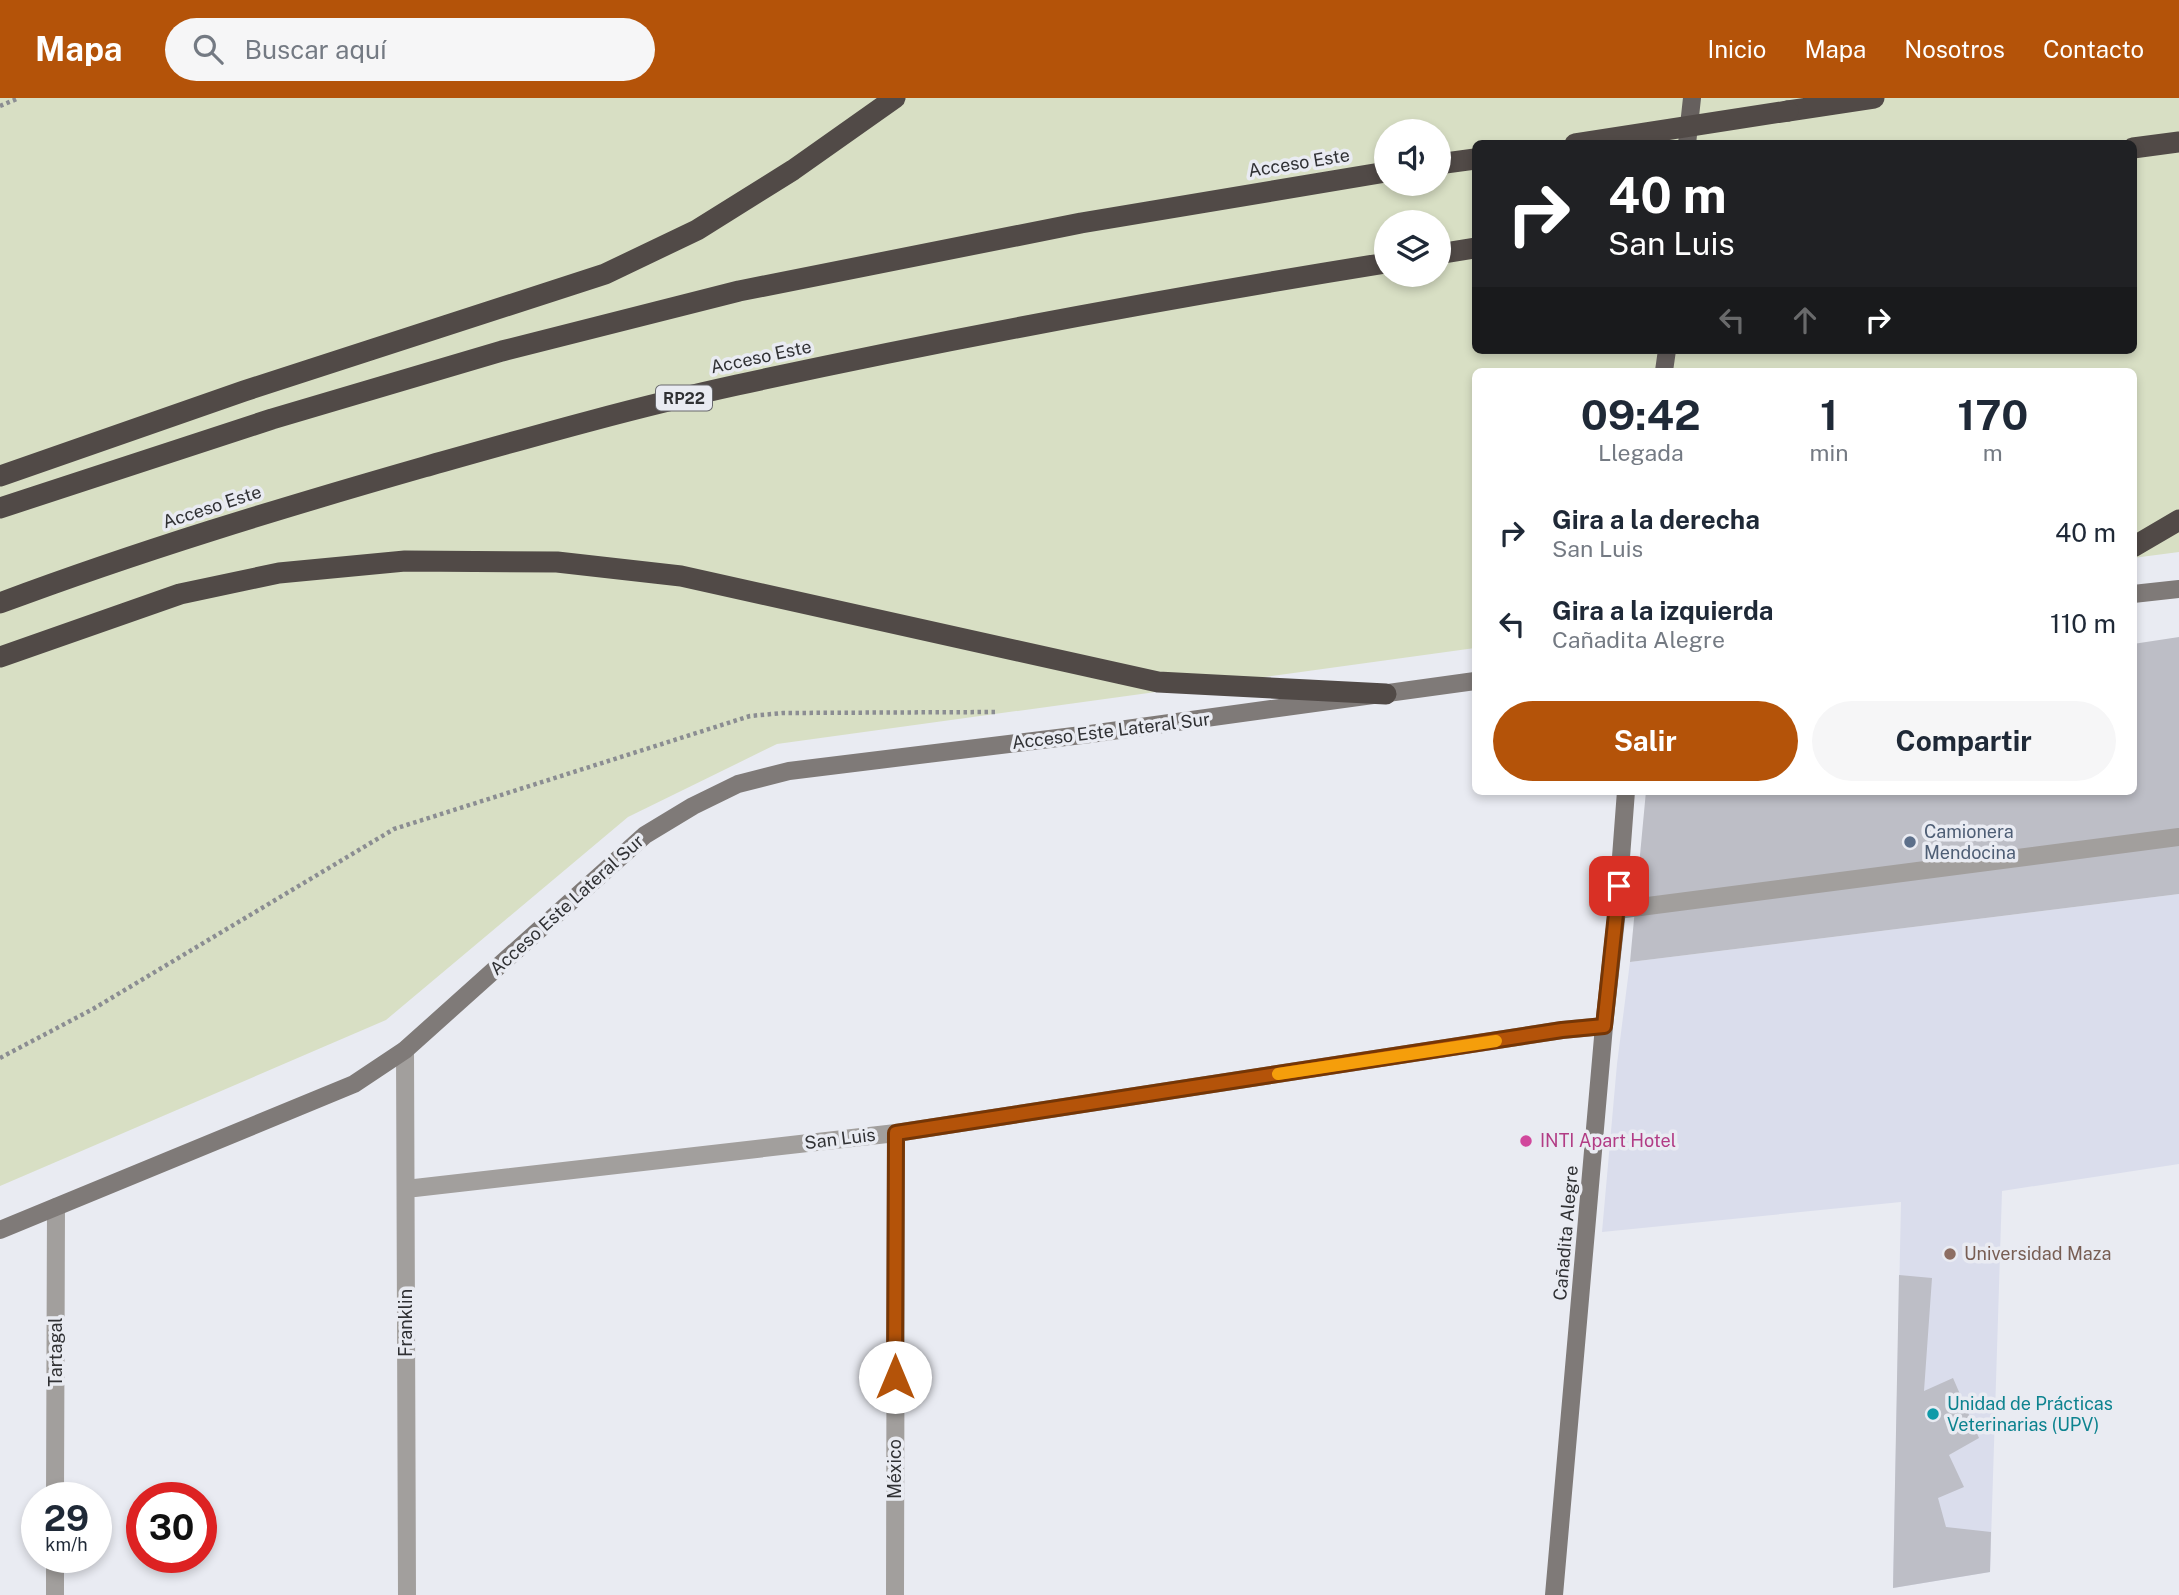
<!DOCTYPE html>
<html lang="es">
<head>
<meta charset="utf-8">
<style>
  :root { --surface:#fff; --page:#f6f6f7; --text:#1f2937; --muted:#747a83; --accent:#b45309 }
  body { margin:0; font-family:"Public Sans",sans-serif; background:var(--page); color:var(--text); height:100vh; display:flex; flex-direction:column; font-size:26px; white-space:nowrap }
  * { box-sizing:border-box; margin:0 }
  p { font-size:23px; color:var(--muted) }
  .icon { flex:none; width:38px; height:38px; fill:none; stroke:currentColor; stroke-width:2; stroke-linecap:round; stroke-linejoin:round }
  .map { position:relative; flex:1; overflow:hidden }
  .details { position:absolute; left:1472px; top:270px; width:665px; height:427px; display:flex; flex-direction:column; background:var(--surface); border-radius:10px; box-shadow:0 4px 10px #0003 }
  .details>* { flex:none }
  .top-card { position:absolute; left:1472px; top:42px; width:665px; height:214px; border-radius:10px; box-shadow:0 4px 10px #0003; background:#202124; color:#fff; overflow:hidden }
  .fabs { position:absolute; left:1374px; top:21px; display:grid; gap:14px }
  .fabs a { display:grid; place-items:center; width:77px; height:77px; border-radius:50%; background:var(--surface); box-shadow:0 4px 10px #0003; font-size:35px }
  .speed { position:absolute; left:21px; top:1384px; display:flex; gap:14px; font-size:35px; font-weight:700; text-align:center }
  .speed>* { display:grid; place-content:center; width:91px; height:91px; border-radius:50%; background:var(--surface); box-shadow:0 4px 10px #0003; line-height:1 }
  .speed small { font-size:18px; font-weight:400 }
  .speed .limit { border:10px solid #d22; background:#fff; color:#111 }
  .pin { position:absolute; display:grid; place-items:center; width:60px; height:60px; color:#fff; margin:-30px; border-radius:14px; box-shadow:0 4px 10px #0006 }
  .me { position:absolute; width:77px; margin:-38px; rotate:0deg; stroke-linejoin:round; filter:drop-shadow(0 0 5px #0008) }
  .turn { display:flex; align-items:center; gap:24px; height:147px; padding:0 21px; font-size:32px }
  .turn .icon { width:91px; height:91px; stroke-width:2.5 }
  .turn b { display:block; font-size:49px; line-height:60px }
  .lanes { display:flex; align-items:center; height:66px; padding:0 21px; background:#0003; justify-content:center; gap:35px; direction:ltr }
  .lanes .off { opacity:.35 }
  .eta { display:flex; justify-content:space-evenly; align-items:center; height:119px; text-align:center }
  .eta b { font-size:42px; font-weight:700; line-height:49px }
  .button { display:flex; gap:14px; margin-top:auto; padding:14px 21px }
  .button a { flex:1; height:80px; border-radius:42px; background:var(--accent); color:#fff; font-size:28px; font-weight:700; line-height:80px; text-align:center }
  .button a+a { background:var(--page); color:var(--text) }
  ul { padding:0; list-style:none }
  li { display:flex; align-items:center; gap:21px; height:91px; padding:0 21px }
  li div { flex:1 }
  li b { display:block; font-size:26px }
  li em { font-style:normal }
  header { display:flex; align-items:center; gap:42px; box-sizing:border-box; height:98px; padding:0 35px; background:var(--accent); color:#fff }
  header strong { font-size:33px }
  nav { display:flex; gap:38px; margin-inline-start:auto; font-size:24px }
  .search { width:490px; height:63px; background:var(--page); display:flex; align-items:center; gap:18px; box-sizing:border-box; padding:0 24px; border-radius:38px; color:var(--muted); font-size:26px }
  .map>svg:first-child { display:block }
  .built { fill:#daddec }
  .green { fill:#d8dfc4; fill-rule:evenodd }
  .building { fill:#bdbec6 }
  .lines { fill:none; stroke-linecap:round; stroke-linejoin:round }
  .path { stroke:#8b8d92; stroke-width:4.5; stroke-dasharray:3.5 3.5; stroke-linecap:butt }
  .lane { stroke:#a29f9d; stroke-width:18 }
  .street { stroke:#a29f9d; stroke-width:18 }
  .secondary { stroke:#7f7a78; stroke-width:18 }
  .primary { stroke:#66605e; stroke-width:18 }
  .highway { stroke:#514a47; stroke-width:21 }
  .highway-bridge { stroke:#514a47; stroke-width:21 }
  .route-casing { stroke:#753606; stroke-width:18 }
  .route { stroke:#b45309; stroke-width:12 }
  .slow { stroke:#f59e0b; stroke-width:12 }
  .service-dot { fill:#5c6f8a; stroke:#e9ebf2; stroke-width:2.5 }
  .hotel-dot { fill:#d1479c; stroke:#e9ebf2; stroke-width:2.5 }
  .education-dot { fill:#8d6e63; stroke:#e9ebf2; stroke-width:2.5 }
  .culture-dot { fill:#0f9aa8; stroke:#e9ebf2; stroke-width:2.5 }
  .labels { text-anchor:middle; stroke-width:7; stroke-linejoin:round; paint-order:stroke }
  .shield { fill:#e9ebf2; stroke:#68696d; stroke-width:2 }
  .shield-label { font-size:16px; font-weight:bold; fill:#303134 }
  .street-label { font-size:18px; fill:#303134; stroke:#e9ebf2 }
  .service-label { font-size:18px; fill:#4e5e75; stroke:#e9ebf2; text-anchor:start }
  .hotel-label { font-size:18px; fill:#b23c85; stroke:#e9ebf2; text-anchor:start }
  .education-label { font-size:18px; fill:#785e54; stroke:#e9ebf2; text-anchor:start }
  .culture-label { font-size:18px; fill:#0d838f; stroke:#e9ebf2; text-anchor:start }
</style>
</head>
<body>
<header>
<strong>Mapa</strong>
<div class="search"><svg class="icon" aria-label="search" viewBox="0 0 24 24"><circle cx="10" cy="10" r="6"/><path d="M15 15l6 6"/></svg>Buscar aquí</div>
<nav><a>Inicio</a><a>Mapa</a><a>Nosotros</a><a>Contacto</a></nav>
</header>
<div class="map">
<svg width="2179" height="1497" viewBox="0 0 2179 1497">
  <rect width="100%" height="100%" fill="#e9ebf2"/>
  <!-- built -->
  <path class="built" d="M2179 796V1066L2002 1093 1990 1474 1893 1490 1901 1104 1602 1134 1617 966 1630 864Z"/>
  <!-- green -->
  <path class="green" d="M0 0H2179V454L2133 460V273H1475V550L777 646 628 719 386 922 0 1088ZM1386 33H1438V86H1386ZM1475 46H2133V252H1475ZM1386 124H1438V177H1386Z"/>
  <!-- building -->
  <path class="building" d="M2179 539V796L1630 864 1646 693H2133V546Z
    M1899 1177 1932 1180 1924 1293 1953 1280 1979 1340 1949 1357 1964 1389 1938 1400 1946 1429 1991 1434 1990 1474 1893 1490Z"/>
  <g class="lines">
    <!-- path -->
    <path class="path" d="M0 8 19 0
      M0 960 93 911 394 731 750 618 783 615 998 614"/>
    <!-- lane -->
    <path class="lane" d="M1617 812 2179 739"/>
    <!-- street -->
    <path class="street" d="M405 952 407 1497
      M406 1091 896 1035 1562 932 1604 928
      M55 1400 56 1109
      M55 1497V1460
      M895 1497 896 1035"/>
    <!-- secondary -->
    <path class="secondary" d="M2133 496 2179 491
      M0 1132 354 986 405 952 645 737 693 708 738 686 789 673 1090 636 1475 583
      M1554 1497 1604 928 1617 812 1626 693"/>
    <!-- primary -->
    <path class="primary" d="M1687 46 1692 0
      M1664 273 1667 252"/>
    <!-- highway -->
    <path class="highway" d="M1788 13 1874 0
      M2133 50 2179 44
      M1438 66 1475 61
      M1438 156 1475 150
      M0 378 244 293 605 176 697 132 793 72 895 0
      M0 410 272 321 502 253 739 193 1081 125 1386 74
      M2133 449 2179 422
      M0 505C139 453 281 410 424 369 527 340 632 310 737 287 952 240 1169 200 1386 165
      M0 559 180 496 279 475 405 463 557 464 681 478 1158 584 1386 596"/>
    <!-- highway-bridge -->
    <path class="highway-bridge" d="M1575 46 1788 13"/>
  </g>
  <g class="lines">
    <defs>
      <path id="route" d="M895 1279 896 1035 1562 932 1604 928 1619 788"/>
    </defs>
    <!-- route casing -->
    <use href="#route" class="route-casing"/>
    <!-- route -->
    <use href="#route" class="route"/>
    <!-- slow -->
    <path class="slow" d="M1278 976 1496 943"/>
  </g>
  <!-- markers -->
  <circle class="service-dot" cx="1910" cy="744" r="7"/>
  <circle class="hotel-dot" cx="1526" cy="1043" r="7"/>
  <circle class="education-dot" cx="1950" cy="1156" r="7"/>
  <circle class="culture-dot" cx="1933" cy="1316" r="7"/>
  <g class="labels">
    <!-- shield labels -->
    <rect class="shield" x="656" y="287.5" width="56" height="25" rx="5"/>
    <g class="shield-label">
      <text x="684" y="306">RP22</text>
    </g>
    <!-- street labels -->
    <g class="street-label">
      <text transform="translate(1299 65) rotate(-9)" y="6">Acceso Este</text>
      <text transform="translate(761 259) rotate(-12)" y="6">Acceso Este</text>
      <text transform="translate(212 409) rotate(-18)" y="6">Acceso Este</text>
      <text transform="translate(1111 633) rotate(-7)" y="6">Acceso Este Lateral Sur</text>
      <text transform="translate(567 807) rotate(-42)" y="6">Acceso Este Lateral Sur</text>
      <text transform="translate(840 1041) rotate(-7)" y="6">San Luis</text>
      <text transform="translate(1566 1135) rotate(-85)" y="6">Cañadita Alegre</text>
      <text transform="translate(406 1225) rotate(-90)" y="6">Franklin</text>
      <text transform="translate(56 1254) rotate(-90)" y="6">Tartagal</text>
      <text transform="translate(895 1371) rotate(-90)" y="6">México</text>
    </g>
    <!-- service labels -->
    <g class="service-label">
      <text x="1924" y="740">Camionera<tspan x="1924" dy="21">Mendocina</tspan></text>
    </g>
    <!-- hotel labels -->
    <g class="hotel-label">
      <text x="1540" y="1049">INTI Apart Hotel</text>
    </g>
    <!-- education labels -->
    <g class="education-label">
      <text x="1964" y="1162">Universidad Maza</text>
    </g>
    <!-- culture labels -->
    <g class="culture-label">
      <text x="1947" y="1312">Unidad de Prácticas<tspan x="1947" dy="21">Veterinarias (UPV)</tspan></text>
    </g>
  </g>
</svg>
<div class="fabs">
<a><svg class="icon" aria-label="sound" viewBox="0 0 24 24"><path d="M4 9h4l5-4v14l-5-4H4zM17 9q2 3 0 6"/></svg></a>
<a><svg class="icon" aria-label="layers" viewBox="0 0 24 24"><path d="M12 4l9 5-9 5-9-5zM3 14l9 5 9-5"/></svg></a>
</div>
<div class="speed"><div>29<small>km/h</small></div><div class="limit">30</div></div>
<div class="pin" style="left:1619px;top:788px;background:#d93025"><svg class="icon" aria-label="arrive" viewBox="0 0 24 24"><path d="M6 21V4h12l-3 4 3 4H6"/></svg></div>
<svg class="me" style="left:895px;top:1279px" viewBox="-20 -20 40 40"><circle r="19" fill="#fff"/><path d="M0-13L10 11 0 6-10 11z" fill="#b45309"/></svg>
<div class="top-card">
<div class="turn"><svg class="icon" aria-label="right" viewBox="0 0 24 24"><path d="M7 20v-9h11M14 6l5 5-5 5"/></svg><div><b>40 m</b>San Luis</div></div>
<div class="lanes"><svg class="icon off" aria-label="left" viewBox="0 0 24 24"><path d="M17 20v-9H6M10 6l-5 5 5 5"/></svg><svg class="icon off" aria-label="ahead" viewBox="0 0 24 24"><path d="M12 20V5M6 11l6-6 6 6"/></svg><svg class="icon" aria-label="right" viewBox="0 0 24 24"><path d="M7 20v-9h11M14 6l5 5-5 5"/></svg></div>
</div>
<section class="details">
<div class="eta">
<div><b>09:42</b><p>Llegada</p></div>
<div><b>1</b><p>min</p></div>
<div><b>170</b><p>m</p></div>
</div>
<ul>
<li><svg class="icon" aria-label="right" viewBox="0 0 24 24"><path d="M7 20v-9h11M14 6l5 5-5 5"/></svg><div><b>Gira a la derecha</b><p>San Luis</p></div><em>40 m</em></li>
<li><svg class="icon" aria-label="left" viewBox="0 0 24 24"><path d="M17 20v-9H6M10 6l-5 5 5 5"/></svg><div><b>Gira a la izquierda</b><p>Cañadita Alegre</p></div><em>110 m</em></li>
</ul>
<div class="button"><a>Salir</a><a>Compartir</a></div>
</section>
</div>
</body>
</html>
